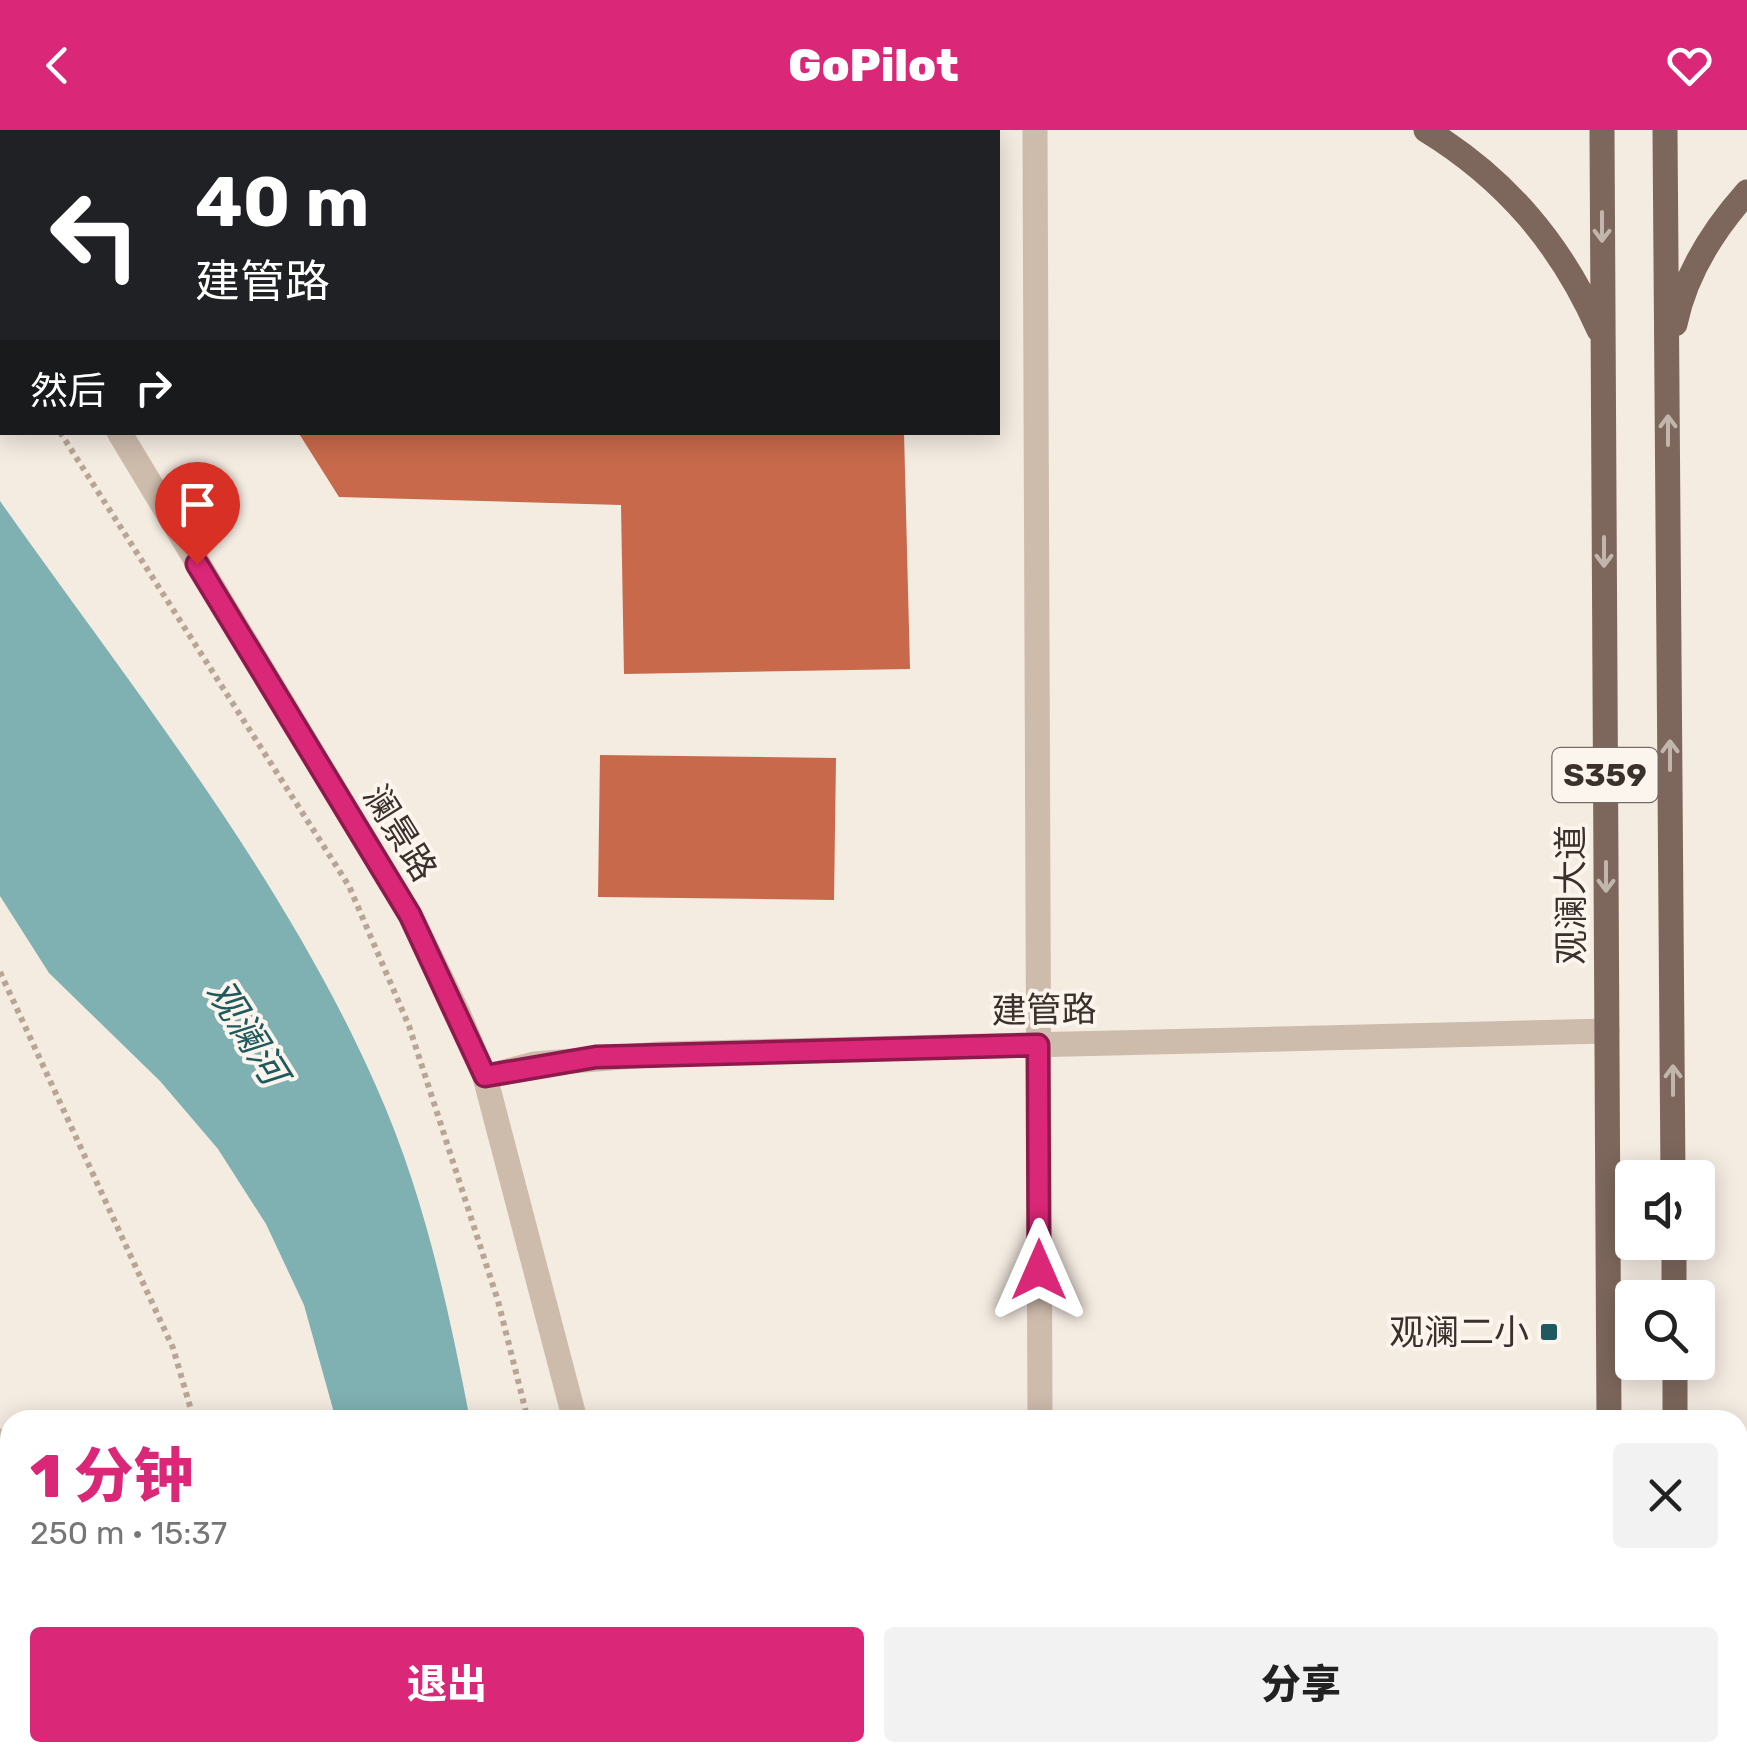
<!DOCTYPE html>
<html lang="zh">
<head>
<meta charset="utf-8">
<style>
  :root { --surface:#fff; --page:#f2f2f2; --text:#222; --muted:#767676; --accent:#db2777 }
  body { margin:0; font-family:Rubik,"Noto Sans SC",sans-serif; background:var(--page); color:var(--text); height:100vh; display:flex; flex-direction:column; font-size:38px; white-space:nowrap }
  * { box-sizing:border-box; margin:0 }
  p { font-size:32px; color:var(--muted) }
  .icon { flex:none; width:55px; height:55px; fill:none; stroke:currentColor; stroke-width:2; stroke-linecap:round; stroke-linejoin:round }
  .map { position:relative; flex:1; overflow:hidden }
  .drawer { position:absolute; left:0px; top:1280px; width:1748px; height:352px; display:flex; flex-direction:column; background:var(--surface); border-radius:30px 30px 0 0; box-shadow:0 5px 25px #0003 }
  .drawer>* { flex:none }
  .top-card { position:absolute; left:0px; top:0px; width:1000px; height:305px; box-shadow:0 5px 25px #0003; background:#202124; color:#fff; overflow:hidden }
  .buttons { position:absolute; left:1615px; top:1030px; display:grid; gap:20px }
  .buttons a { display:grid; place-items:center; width:100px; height:100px; border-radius:10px; background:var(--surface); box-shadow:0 5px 25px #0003; font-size:50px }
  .pin { position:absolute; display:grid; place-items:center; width:85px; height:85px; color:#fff; margin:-102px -42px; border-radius:50% 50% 50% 0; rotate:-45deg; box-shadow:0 0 10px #0007 }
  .pin .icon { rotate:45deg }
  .me { position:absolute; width:110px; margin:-55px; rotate:0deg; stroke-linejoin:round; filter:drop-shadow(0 0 8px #0008) }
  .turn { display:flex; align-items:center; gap:35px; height:210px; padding:0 30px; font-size:45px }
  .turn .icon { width:130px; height:130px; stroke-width:2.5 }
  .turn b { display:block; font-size:70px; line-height:85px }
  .then { display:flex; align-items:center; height:95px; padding:0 30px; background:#0003; gap:20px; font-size:38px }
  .round { display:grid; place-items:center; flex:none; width:105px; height:105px; border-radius:10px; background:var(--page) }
  .overview { display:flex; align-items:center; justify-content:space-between; height:170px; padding:0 30px }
  h1 { font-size:60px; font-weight:800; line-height:75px; color:var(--accent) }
  .action { display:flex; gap:20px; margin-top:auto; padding:20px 30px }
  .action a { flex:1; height:115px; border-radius:10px; background:var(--accent); color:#fff; font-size:40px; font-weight:800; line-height:115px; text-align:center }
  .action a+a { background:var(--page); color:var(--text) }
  header { display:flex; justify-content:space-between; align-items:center; height:130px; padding:0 30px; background:var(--accent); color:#fff; font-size:45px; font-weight:800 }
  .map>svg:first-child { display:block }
  .water { fill:#7fb0b2 }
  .building { fill:#c8694b }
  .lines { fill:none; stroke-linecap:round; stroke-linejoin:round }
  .path { stroke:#b9a596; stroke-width:6; stroke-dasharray:5 5; stroke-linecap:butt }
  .minor { stroke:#cdbbac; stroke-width:25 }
  .primary { stroke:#7d675c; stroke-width:25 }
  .oneway { stroke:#c2b5ac }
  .route-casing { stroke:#8e194d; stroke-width:25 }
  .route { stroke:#db2777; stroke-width:18 }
  .poi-dot { fill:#1f5a5e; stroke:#fbf5ee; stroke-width:4 }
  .labels { text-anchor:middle; stroke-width:8; stroke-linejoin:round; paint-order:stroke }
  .shield { fill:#fbf5ee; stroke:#756b66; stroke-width:2.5 }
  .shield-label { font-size:32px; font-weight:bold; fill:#3b302b }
  .street-label { font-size:35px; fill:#3b302b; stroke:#fbf5ee }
  .poi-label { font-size:35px; fill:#3b302b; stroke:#fbf5ee; text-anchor:end }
  .water-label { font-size:38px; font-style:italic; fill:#1f5a5e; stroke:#fbf5ee }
</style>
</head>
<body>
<header><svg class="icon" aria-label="back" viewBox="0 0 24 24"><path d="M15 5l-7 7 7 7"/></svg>GoPilot<svg class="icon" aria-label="heart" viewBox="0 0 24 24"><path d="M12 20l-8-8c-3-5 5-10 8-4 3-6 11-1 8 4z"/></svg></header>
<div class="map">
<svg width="1747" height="1632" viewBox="0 0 1747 1632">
  <rect width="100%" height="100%" fill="#f4ebe1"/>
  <!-- water -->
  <path class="water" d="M0 371C133 560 282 743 376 956 424 1063 448 1176 470 1290H336L304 1175 266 1094 218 1019 160 951 49 843 0 766Z
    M354 1623H534L536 1632H354Z"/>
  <!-- building -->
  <path class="building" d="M298 302H904L910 539 624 544 621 375 339 367Z
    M600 625 836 628 834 770 598 767Z"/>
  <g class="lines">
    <!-- path -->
    <path class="path" d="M79 0V2
      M0 173 2 179
      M60 302 349 756 409 896 498 1171 528 1290
      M0 842 173 1218 194 1290
      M278 1622 280 1632
      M614 1622 617 1632"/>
    <!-- minor -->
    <path class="minor" d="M1035 0 1040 1290
      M0 104 2 108
      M119 302 410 785 458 883 485 947 575 1290
      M485 947 534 934 660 924 1607 901
      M0 1311 10 1321
      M0 1618 12 1632
      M661 1622 664 1632
      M1041 1622V1632"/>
    <!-- primary -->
    <path class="primary" d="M1426 0C1506 49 1561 114 1599 200
      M1602 0 1609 1290
      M1665 0 1673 1048
      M1675 194C1685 145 1714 99 1747 62
      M1674 1112V1168
      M1675 1232V1290
      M1610 1622V1632
      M1677 1622V1632"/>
  </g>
  <!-- one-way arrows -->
  <defs><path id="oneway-shaft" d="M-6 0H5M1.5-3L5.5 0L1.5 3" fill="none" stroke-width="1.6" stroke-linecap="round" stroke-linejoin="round" transform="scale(2.5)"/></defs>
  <g class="oneway">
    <use href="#oneway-shaft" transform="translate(1602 97) rotate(90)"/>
    <use href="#oneway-shaft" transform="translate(1668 300) rotate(-90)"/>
    <use href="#oneway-shaft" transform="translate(1604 422) rotate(90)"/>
    <use href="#oneway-shaft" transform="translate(1670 625) rotate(-90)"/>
    <use href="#oneway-shaft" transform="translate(1606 747) rotate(90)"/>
    <use href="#oneway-shaft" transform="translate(1673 950) rotate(-90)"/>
  </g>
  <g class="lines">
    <defs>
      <path id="route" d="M197 434 410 785 485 946 596 927 1038 915 1039 1140"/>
    </defs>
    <!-- route casing -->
    <use href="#route" class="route-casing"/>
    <!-- route -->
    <use href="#route" class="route"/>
  </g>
  <!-- markers -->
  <rect class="poi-dot" x="1539" y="1192" width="20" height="20" rx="5"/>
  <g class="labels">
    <!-- shield labels -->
    <rect class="shield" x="1552.5" y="618" width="105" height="54" rx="8"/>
    <g class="shield-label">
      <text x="1605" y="656">S359</text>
    </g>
    <!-- street labels -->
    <g class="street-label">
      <text transform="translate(400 703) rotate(58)" y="12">澜景路</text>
      <text transform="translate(1571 765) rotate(-90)" y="12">观澜大道</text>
      <text transform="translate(1044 880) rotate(-1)" y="12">建管路</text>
    </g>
    <!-- poi labels -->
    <g class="poi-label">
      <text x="1529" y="1214">观澜二小</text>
    </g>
    <!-- water labels -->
    <g class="water-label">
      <text transform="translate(247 902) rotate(58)" y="13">观澜河</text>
    </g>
  </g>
</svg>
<div class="buttons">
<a><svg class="icon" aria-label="sound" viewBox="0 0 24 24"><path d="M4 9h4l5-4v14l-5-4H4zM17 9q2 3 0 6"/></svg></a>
<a><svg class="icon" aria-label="search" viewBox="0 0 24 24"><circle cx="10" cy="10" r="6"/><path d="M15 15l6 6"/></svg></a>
</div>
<div class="pin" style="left:197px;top:434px;background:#d93025"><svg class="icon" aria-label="arrive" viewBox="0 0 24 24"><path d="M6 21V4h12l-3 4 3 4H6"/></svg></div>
<svg class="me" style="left:1039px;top:1140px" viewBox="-20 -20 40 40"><path d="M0-17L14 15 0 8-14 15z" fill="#db2777" stroke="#fff" stroke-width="4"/></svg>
<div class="top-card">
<div class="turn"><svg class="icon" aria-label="left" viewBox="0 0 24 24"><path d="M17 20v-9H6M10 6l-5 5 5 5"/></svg><div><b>40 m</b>建管路</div></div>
<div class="then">然后<svg class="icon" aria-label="right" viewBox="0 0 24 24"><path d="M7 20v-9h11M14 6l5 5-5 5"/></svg></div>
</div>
<section class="drawer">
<div class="overview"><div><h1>1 分钟</h1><p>250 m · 15:37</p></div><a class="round"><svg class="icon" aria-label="close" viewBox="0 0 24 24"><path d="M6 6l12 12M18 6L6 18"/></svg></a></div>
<div class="action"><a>退出</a><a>分享</a></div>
</section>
</div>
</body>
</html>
